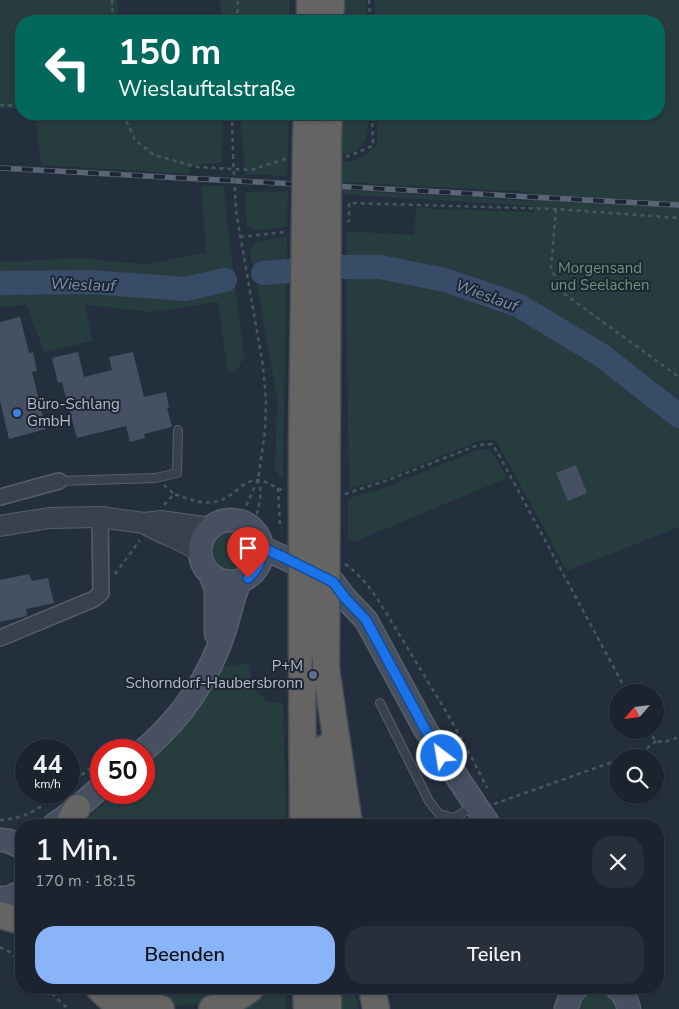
<!DOCTYPE html>
<html lang="de">
<head>
<meta charset="utf-8">
<style>
  :root { --surface:#1b232e; --page:#282f3a; --text:#f1f3f6; --muted:#a0a4aa; --line:#39404a; --accent:#8ab4f8 }
  body { margin:0; font-family:"Nunito Sans",sans-serif; background:var(--page); color:var(--text); height:100vh; display:flex; flex-direction:column; font-size:19px; white-space:nowrap }
  * { box-sizing:border-box; margin:0 }
  p { font-size:16px; color:var(--muted) }
  .icon { flex:none; width:28px; height:28px; fill:none; stroke:currentColor; stroke-width:2; stroke-linecap:round; stroke-linejoin:round }
  .map { position:relative; flex:1; overflow:hidden }
  .sheet { position:absolute; left:15px; top:819px; width:649px; height:175px; display:flex; flex-direction:column; background:var(--surface); border-radius:20px; box-shadow:0 1px 4px #0004,0 0 0 1px var(--line) }
  .sheet>* { flex:none }
  .top-card { position:absolute; left:15px; top:15px; width:650px; height:105px; border-radius:20px; box-shadow:0 1px 4px #0004,0 0 0 1px var(--line); background:#00695c; color:#fff; overflow:hidden }
  .needle { width:32px; rotate:242deg }
  .fabs { position:absolute; left:609px; top:684px; display:grid; gap:10px }
  .fabs a { display:grid; place-items:center; width:55px; height:55px; border-radius:50%; background:var(--surface); box-shadow:0 1px 4px #0004,0 0 0 1px var(--line); font-size:25px }
  .speed { position:absolute; left:15px; top:739px; display:flex; gap:10px; font-size:25px; font-weight:700; text-align:center }
  .speed>* { display:grid; place-content:center; width:65px; height:65px; border-radius:50%; background:var(--surface); box-shadow:0 1px 4px #0004,0 0 0 1px var(--line); line-height:1 }
  .speed small { font-size:12px; font-weight:400 }
  .speed .limit { border:8px solid #d22; background:#fff; color:#111 }
  .pin { position:absolute; display:grid; place-items:center; width:42px; height:42px; color:#fff; margin:-51px -21px; border-radius:50% 50% 50% 0; rotate:-45deg; box-shadow:0 0 5px #0007 }
  .pin .icon { rotate:45deg }
  .me { position:absolute; width:55px; margin:-28px; rotate:329deg; stroke-linejoin:round; filter:drop-shadow(0 0 4px #0008) }
  .turn { display:flex; align-items:center; gap:18px; height:105px; padding:0 20px; font-size:22px }
  .turn .icon { width:65px; height:65px; stroke-width:2.5 }
  .turn b { display:block; font-size:35px; line-height:42px }
  .round { display:grid; place-items:center; flex:none; width:52px; height:52px; border-radius:20px; background:var(--page) }
  .overview { display:flex; align-items:center; justify-content:space-between; height:85px; padding:0 20px }
  h1 { font-size:30px; font-weight:600; line-height:38px }
  .primary-button { display:flex; gap:10px; margin-top:auto; padding:10px 20px }
  .primary-button a { flex:1; height:58px; border-radius:20px; background:var(--accent); color:#111; font-size:20px; font-weight:600; line-height:58px; text-align:center }
  .primary-button a+a { background:var(--page); color:var(--text) }
  .map>svg:first-child { display:block }
  .green { fill:#263c3f }
  .lines { fill:none; stroke-linecap:round; stroke-linejoin:round }
  .river { stroke:#394c67; stroke-width:24 }
  .building { fill:#455162 }
  .service-casing { stroke:#565f6c; stroke-width:10 }
  .minor-casing { stroke:#565f6c; stroke-width:18 }
  .tertiary-casing { stroke:#565f6c; stroke-width:22 }
  .secondary-casing { stroke:#565f6c; stroke-width:25 }
  .trunk-casing { stroke:#434c59; stroke-width:29 }
  .path { stroke:#44595c; stroke-width:2.5; stroke-dasharray:4 4; stroke-linecap:butt }
  .service { stroke:#38414e; stroke-width:8 }
  .minor { stroke:#38414e; stroke-width:15 }
  .tertiary { stroke:#38414e; stroke-width:20 }
  .secondary { stroke:#465061; stroke-width:22 }
  .trunk { stroke:#656462; stroke-width:26 }
  .rail-casing { stroke:#5a6575; stroke-width:5.5 }
  .rail { stroke:#1d2633; stroke-width:4; stroke-dasharray:11; stroke-linecap:butt }
  .trunk-bridge-casing { stroke:#434c59; stroke-width:29; stroke-linecap:butt }
  .path-bridge { stroke:#44595c; stroke-width:2.5; stroke-dasharray:4 4; stroke-linecap:butt }
  .trunk-bridge { stroke:#656462; stroke-width:26 }
  .route-casing { stroke:#114b97; stroke-width:12 }
  .route { stroke:#1a73e8; stroke-width:9 }
  .shop-dot { fill:#3f7fe0; stroke:#1d2633; stroke-width:2 }
  .service-dot { fill:#5c6f8a; stroke:#1d2633; stroke-width:2 }
  .labels { text-anchor:middle; stroke-width:4; stroke-linejoin:round; paint-order:stroke }
  .park-label { font-size:15px; fill:#6b9a76; stroke:#1d2633 }
  .poi-label { font-size:15px; fill:#b4bcc9; stroke:#1d2633; text-anchor:start }
  .water-label { font-size:16px; font-style:italic; fill:#7c92b1; stroke:#1d2633 }
</style>
</head>
<body>
<div class="map">
<svg width="679" height="1009" viewBox="0 0 679 1009">
  <rect width="100%" height="100%" fill="#242f3e"/>
  <!-- green -->
  <path class="green" d="M0 0H117L119 21H21V109H0Z
    M220 0H290L289 21H221Z
    M340 0H366V21H340Z
    M375 0H679V527L567 571 497 442 490 439 482 440 385 479 349 489 346 286V231L414 235 416 208 534 212 533 206 338 194 339 190 532 201 530 192 340 182 341 163 357 160 377 146V114H659V21H375Z
    M35 114H223L222 162 191 166 189 174 41 165Z
    M240 114H289L287 176 245 174Z
    M340 114H368C368 137 367 152 340 155Z
    M201 186H224L227 222 244 357 236 372 228 373 218 302 152 312 85 305 93 341 44 352 26 304 0 308V262L78 258 145 264 206 253Z
    M288 191 287 227 257 230 247 225 245 192Z
    M287 237 283 479 275 470 277 399 256 278 249 251 257 241Z
    M480 449H488L492 452 507 478 354 542 348 539V498L377 491Z
    M206 551a24 24 0 1 1 48 0a24 24 0 1 1-48 0Z
    M248 663 254 688 267 702 283 703 286 825H79L116 793 144 792V766L175 733 219 667Z
    M139 988H239C221 996 192 1009 171 1004 160 1000 149 993 139 988Z
    M258 988H286V1009H227Z
    M340 988H354L359 1009H340Z
    M593 988 608 990 623 1009H574L585 991Z"/>
  <g class="lines">
    <!-- river -->
    <path class="river" d="M263 273 340 267H380L445 280 518 305 601 355 679 416
      M0 283 90 282 185 289 225 280"/>
  </g>
  <!-- building -->
  <path class="building" d="M20 317 29 353 33 352 37 371 32 372 46 429 9 439 0 401V322Z
    M78 352 84 377 112 370 109 357 133 352 144 397 166 392 169 407 167 408 172 427 144 434 145 438 130 442 126 426 77 438 62 382 58 383 52 358Z
    M576 465 587 493 568 501 556 473Z
    M29 574 32 581 48 578 54 603 26 609 27 616 0 622V580Z"/>
  <g class="lines">
    <defs>
      <path id="service" d="M59 481 156 478 177 473 178 430
        M380 703 429 801 439 814 454 818 474 806"/>
      <path id="minor" d="M0 497 59 481
        M0 638 94 599 101 593 100 517"/>
      <path id="tertiary" d="M144 523C162 535 183 539 200 552
        M0 526 49 518 100 517 144 523 161 521 210 528"/>
      <path id="secondary" d="M200 551a31 31 0 1 1 62 0a31 31 0 1 1-62 0Z
        M262 548 283 557 333 582 345 598 366 620 425 729 489 825
        M211 576 216 589V634
        M144 750C181 718 210 677 225 629 230 613 233 597 240 581
        M54 825 77 808 101 787
        M0 840 9 841 21 847
        M0 898H9L21 892
        M617 988C624 994 627 1000 629 1009
        M566 1009 571 994 577 988"/>
      <path id="trunk" d="M310 21V0
        M330 21 331 0
        M328 138 329 114
        M306 140 307 114
        M302 650 303 825
        M326 669 349 825
        M68 825 77 808
        M325 825V748
        M0 915 21 921
        M99 988 121 1009
        M124 988 150 1005 161 1009
        M306 988 307 1009
        M328 988V1009
        M372 988 376 1009
        M212 1009C226 1004 239 998 251 988"/>
    </defs>
    <!-- service casing -->
    <use href="#service" class="service-casing"/>
    <!-- minor casing -->
    <use href="#minor" class="minor-casing"/>
    <!-- tertiary casing -->
    <use href="#tertiary" class="tertiary-casing"/>
    <!-- secondary casing -->
    <use href="#secondary" class="secondary-casing"/>
    <!-- trunk casing -->
    <use href="#trunk" class="trunk-casing"/>
    <!-- path -->
    <path class="path" d="M112 0 113 21
      M369 0 370 21
      M237 21 238 0
      M0 105 21 106
      M123 114 135 140 154 155 197 167 251 170 288 158
      M232 114 233 155
      M346 157 373 146 372 114
      M556 209 551 268 563 293 679 377
      M236 211 263 366 266 400 265 431 258 480 243 512 237 520
      M347 222 349 221V203L556 209 679 218
      M240 237 285 232
      M164 485 174 494
      M278 488 280 526 282 528
      M345 494 388 480 478 445 492 444 499 455 627 692
      M164 505 174 494C200 503 214 509 237 490 242 485 250 480 258 480 265 480 276 488 284 491
      M254 530 261 493 259 482
      M345 564C371 582 385 612 402 639 432 688 462 736 487 788
      M115 574 140 540
      M647 730 656 741 664 742 679 737
      M625 758 645 750 656 741
      M69 785 98 762
      M494 804 618 760
      M0 820C28 818 37 810 59 792
      M0 947 10 952 21 963
      M46 988 68 1009"/>
    <!-- service -->
    <use href="#service" class="service"/>
    <!-- minor -->
    <use href="#minor" class="minor"/>
    <!-- tertiary -->
    <use href="#tertiary" class="tertiary"/>
    <!-- secondary -->
    <use href="#secondary" class="secondary"/>
    <!-- trunk -->
    <use href="#trunk" class="trunk"/>
    <defs>
      <path id="rail" d="M0 168 679 205"/>
    </defs>
    <!-- rail casing -->
    <use href="#rail" class="rail-casing"/>
    <!-- rail -->
    <use href="#rail" class="rail"/>
    <defs>
      <path id="trunk-bridge" d="M302 650V443L306 140
        M326 669 328 138"/>
    </defs>
    <!-- trunk-bridge casing -->
    <use href="#trunk-bridge" class="trunk-bridge-casing"/>
    <!-- path-bridge -->
    <path class="path-bridge" d="M233 155 236 211"/>
    <!-- trunk-bridge -->
    <use href="#trunk-bridge" class="trunk-bridge"/>
  </g>
  <g class="lines">
    <defs>
      <path id="route" d="M248 578C258 569 261 562 262 548L283 557 333 582 345 598 366 620 425 729 442 756"/>
    </defs>
    <!-- route casing -->
    <use href="#route" class="route-casing"/>
    <!-- route -->
    <use href="#route" class="route"/>
  </g>
  <!-- markers -->
  <circle class="shop-dot" cx="17" cy="413" r="5"/>
  <circle class="service-dot" cx="313" cy="675" r="5"/>
  <g class="labels">
    <!-- park labels -->
    <g class="park-label">
      <text x="600" y="273">Morgensand<tspan x="600" dy="17">und Seelachen</tspan></text>
    </g>
    <!-- poi labels -->
    <g class="poi-label">
      <text x="27" y="409">Büro-Schlang<tspan x="27" dy="17">GmbH</tspan></text>
      <text x="303" y="671" text-anchor="end">P+M<tspan x="303" dy="17">Schorndorf-Haubersbronn</tspan></text>
    </g>
    <!-- water labels -->
    <g class="water-label">
      <text transform="translate(83 284) rotate(2)" y="6">Wieslauf</text>
      <text transform="translate(487 295) rotate(20)" y="6">Wieslauf</text>
    </g>
  </g>
</svg>
<div class="fabs">
<a><svg class="needle" viewBox="-14 -14 28 28"><path d="M0-13l5 13h-10z" fill="#e53935"/><path d="M0 13l5-13h-10z" fill="#a0a4aa"/></svg></a>
<a><svg class="icon" aria-label="search" viewBox="0 0 24 24"><circle cx="10" cy="10" r="6"/><path d="M15 15l6 6"/></svg></a>
</div>
<div class="speed"><div>44<small>km/h</small></div><div class="limit">50</div></div>
<div class="pin" style="left:248px;top:578px;background:#d93025"><svg class="icon" aria-label="arrive" viewBox="0 0 24 24"><path d="M6 21V4h12l-3 4 3 4H6"/></svg></div>
<svg class="me" style="left:442px;top:756px" viewBox="-20 -20 40 40"><circle r="17" fill="#1a73e8" stroke="#fff" stroke-width="3"/><path d="M0-11L8 9 0 5-8 9z" fill="#fff"/></svg>
<div class="top-card">
<div class="turn"><svg class="icon" aria-label="left" viewBox="0 0 24 24"><path d="M17 20v-9H6M10 6l-5 5 5 5"/></svg><div><b>150 m</b>Wieslauftalstraße</div></div>
</div>
<section class="sheet">
<div class="overview"><div><h1>1 Min.</h1><p>170 m · 18:15</p></div><a class="round"><svg class="icon" aria-label="close" viewBox="0 0 24 24"><path d="M6 6l12 12M18 6L6 18"/></svg></a></div>
<div class="primary-button"><a>Beenden</a><a>Teilen</a></div>
</section>
</div>
</body>
</html>
